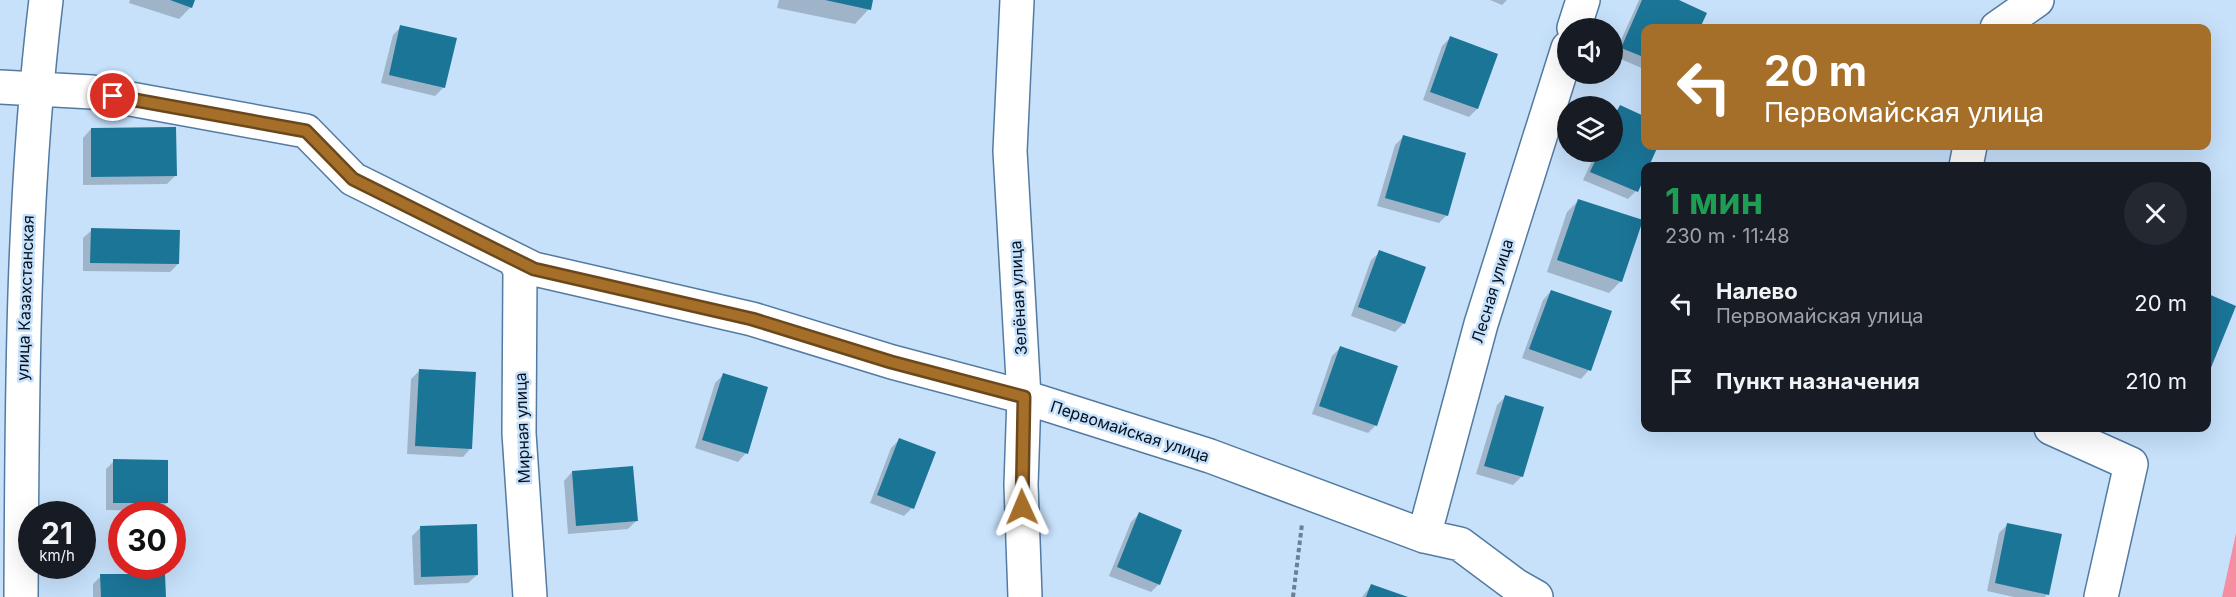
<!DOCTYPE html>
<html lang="ru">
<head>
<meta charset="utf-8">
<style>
  :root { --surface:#171b24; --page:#242831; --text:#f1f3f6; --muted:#9ea1a6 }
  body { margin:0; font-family:Inter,sans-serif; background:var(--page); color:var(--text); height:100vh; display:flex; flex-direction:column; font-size:22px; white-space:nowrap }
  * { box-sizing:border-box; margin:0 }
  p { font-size:20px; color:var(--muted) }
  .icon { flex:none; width:33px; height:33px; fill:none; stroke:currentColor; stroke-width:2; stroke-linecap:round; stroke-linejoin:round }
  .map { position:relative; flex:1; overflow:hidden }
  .sheet { position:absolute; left:1641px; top:162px; width:570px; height:270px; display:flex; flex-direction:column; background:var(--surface); border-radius:12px; box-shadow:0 6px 24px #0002 }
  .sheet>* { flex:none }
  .hud { position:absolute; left:1641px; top:24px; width:570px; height:126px; border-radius:12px; box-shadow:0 6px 24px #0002; background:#a56f2a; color:#fff; overflow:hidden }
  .controls { position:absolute; left:1557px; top:18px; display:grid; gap:12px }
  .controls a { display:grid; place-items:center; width:66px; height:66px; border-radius:50%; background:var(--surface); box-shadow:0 6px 24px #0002; font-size:30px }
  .speed { position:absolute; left:18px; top:501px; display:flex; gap:12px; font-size:30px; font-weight:700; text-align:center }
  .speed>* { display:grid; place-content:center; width:78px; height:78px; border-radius:50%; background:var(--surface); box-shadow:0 6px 24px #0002; line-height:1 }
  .speed small { font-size:15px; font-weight:400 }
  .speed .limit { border:9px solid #d22; background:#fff; color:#111 }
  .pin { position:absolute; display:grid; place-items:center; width:51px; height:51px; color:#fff; margin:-26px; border:3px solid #fff; border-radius:50%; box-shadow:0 2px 6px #0007 }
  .me { position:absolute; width:66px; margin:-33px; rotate:359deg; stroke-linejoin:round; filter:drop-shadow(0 0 4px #0008) }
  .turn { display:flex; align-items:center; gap:21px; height:126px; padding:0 24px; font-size:27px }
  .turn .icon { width:78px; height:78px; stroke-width:2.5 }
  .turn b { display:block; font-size:42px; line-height:51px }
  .round { display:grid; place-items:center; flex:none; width:63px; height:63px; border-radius:32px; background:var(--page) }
  .overview { display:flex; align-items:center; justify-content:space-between; height:102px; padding:0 24px }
  h1 { font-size:36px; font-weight:700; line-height:45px; color:#1e9e55 }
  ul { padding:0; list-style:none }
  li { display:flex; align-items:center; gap:18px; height:78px; padding:0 24px }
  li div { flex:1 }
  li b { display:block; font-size:22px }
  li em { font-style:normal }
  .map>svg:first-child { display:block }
  .water { fill:#f68ea1 }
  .shadow { fill:#0003 }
  .building { fill:#1b7597 }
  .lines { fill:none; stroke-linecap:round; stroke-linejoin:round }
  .minor-casing { stroke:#537ba2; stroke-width:36 }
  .path { stroke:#6c8095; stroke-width:4; stroke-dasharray:4.5 3; stroke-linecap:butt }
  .minor { stroke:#fff; stroke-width:33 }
  .route-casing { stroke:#6b481b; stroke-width:15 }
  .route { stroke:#a56f2a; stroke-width:10 }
  .labels { text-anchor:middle; stroke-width:5; stroke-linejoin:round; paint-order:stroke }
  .street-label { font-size:16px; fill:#03111f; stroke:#c7e1fb }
</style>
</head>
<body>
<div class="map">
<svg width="2236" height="597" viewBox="0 0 2236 597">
  <rect width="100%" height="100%" fill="#c7e1fb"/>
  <!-- water -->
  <path class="water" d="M2236 533V597H2222Z"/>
  <!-- shadow -->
  <path class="shadow" d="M130 0H193L191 7 179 19 129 3Z
    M779 0H871L869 9 855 24 777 8Z
    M1490 0H1507L1502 5Z
    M1639 0H1675L1705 13 1698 28H1646V70L1614 56Z
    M401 27 444 87 435 96 381 83 393 35Z
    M1450 38 1477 109 1469 117 1423 100 1442 46Z
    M1620 107 1646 146H1656L1636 191 1628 199 1583 180 1596 152H1612V114Z
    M91 129 175 176 167 184 83 185V138Z
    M1403 137 1447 215 1439 223 1377 206 1395 145Z
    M1579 200 1621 281 1609 293 1547 272 1567 212Z
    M92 230 178 264 170 272 83 271V238Z
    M1380 252 1424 268 1403 324 1395 332 1351 316 1371 260Z
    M1551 291 1610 312 1589 370 1581 379 1522 358 1543 300Z
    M1340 348 1376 425 1368 433 1312 414 1332 356Z
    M419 371 471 448 463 457 407 454 411 379Z
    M723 375 746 453 738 462 695 448 715 383Z
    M1505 397 1522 476 1513 485 1476 474 1497 405Z
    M899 440 912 508 904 516 870 503 891 448Z
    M114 461 167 503 158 511 106 510V469Z
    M572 472 637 520 628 529 568 534 564 481Z
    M1139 514 1159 584 1151 592 1109 576 1131 522Z
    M2008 524 2047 594 2045 597H2014L1987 591 1999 533Z
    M420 528 477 575 468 583 414 585 412 536Z
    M101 576 164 597H93V584Z
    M1371 586 1404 597H1362Z"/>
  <!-- building -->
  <path class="building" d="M170 0H195L192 8Z
    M825 0H873L871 10Z
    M1642 0H1679L1707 13 1700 28H1646V58L1621 48Z
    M400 25 457 38 445 88 389 75Z
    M1450 36 1498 54 1478 109 1430 92Z
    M1620 105 1646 117V146H1658L1649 166H1646V174L1638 192 1590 172 1599 152H1612V121Z
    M176 127 177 176 91 177V128Z
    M1403 135 1466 153 1448 216 1385 198Z
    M1578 199 1643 220 1622 282 1557 260Z
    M91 228 180 230 179 264 90 263Z
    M1379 250 1426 267 1405 324 1358 307Z
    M1551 290 1612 311 1591 371 1529 349Z
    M2206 293 2236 306 2206 380Z
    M1340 346 1398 366 1377 426 1319 406Z
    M419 369 476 372 472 449 415 446Z
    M723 373 768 387 748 454 702 440Z
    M1505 395 1544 407 1523 477 1484 466Z
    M899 438 936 452 914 509 877 495Z
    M113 459 168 460V503H113Z
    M633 466 638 521 576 526 572 471Z
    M1139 512 1182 530 1160 585 1117 567Z
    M2007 523 2062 534 2049 595 1995 583Z
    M477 524 478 575 421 577 420 526Z
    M100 574H165L166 597H101Z
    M1371 584 1408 597H1366Z"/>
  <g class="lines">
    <defs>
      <path id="minor" d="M1017 0 1010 151 1024 397 1021 485 1025 597
        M1574 28 1583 0
        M1997 28 2037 0
        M0 87 92 92 306 131 353 179 534 269 752 319 892 362 1024 397 1210 456 1424 536 1460 544 1515 585 1536 597
        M1966 166 1970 146
        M515 260 520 271 519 433 530 597
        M2051 428 2131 464 2101 597
        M1424 536 1481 324 1568 48
        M21 597C22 398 22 198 46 0"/>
    </defs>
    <!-- minor casing -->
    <use href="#minor" class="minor-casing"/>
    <!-- path -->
    <path class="path" d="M1293 597 1302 524"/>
    <!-- minor -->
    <use href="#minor" class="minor"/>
  </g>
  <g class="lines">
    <defs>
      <path id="route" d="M113 96 306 131 353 179 534 269 752 319 891 362 1024 397 1022 507"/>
    </defs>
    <!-- route casing -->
    <use href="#route" class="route-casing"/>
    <!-- route -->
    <use href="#route" class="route"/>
  </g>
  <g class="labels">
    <!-- street labels -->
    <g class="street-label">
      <text transform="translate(1492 291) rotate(-73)" y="6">Лесная улица</text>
      <text transform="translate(25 298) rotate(-88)" y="6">улица Казахстанская</text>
      <text transform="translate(1018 298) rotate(-93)" y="6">Зелёная улица</text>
      <text transform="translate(522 428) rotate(-92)" y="6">Мирная улица</text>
      <text transform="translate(1130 431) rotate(18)" y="6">Первомайская улица</text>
    </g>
  </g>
</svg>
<div class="controls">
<a><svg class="icon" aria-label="sound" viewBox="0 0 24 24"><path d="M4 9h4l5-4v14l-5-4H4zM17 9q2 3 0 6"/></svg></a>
<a><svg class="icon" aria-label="layers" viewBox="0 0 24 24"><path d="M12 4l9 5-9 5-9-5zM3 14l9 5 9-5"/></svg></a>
</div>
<div class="speed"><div>21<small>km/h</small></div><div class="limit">30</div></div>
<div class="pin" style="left:113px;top:96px;background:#d93025"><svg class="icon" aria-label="arrive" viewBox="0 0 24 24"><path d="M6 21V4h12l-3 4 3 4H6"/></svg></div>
<svg class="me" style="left:1022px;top:507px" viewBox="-20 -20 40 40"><path d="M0-17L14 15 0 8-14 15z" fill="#a56f2a" stroke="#fff" stroke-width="4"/></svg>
<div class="hud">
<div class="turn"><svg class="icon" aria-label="left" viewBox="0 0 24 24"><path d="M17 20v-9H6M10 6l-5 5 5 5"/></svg><div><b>20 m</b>Первомайская улица</div></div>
</div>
<section class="sheet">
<div class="overview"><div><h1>1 мин</h1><p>230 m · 11:48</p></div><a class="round"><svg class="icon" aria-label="close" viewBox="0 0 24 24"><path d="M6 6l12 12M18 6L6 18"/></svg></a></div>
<ul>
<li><svg class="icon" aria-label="left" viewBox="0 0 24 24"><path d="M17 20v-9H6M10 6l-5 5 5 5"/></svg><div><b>Налево</b><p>Первомайская улица</p></div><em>20 m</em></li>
<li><svg class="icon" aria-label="arrive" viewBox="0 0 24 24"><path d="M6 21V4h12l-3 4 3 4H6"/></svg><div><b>Пункт назначения</b></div><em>210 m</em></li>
</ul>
</section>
</div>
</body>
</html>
